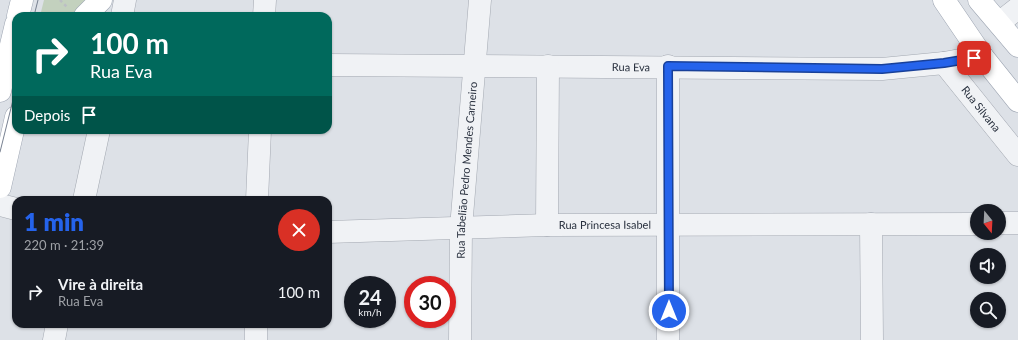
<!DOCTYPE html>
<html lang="pt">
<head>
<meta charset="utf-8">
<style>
  :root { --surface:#171b24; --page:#242831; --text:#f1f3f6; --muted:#9ea1a6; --accent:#2563eb }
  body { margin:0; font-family:Lato,sans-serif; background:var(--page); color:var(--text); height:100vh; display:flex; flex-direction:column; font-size:15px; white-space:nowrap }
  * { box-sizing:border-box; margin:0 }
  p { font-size:13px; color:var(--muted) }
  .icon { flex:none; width:22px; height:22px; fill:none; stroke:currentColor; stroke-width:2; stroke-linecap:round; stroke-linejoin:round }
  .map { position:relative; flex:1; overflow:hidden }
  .drawer { position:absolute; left:12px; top:196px; width:320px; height:132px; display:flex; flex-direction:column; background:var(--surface); border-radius:12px; box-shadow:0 1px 3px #0004 }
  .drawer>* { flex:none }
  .guide { position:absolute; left:12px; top:12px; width:320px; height:122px; border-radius:12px; box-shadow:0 1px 3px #0004; background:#00695c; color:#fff; overflow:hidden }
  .needle { width:26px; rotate:162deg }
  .buttons { position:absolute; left:970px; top:204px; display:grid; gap:8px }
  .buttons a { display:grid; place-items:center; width:36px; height:36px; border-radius:50%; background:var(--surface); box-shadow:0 1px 3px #0004; font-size:20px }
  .speed { position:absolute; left:344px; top:276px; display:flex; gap:8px; font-size:20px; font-weight:700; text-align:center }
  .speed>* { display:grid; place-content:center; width:52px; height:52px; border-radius:50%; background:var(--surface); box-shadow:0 1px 3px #0004; line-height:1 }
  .speed small { font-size:10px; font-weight:400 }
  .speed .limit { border:6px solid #d22; background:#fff; color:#111 }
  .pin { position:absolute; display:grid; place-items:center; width:34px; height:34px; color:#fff; margin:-17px; border-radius:8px; box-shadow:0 2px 6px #0006 }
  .me { position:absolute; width:44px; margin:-22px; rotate:0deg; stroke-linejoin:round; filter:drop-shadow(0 0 3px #0008) }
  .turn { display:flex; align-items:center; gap:14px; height:84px; padding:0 12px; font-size:18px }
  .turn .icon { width:52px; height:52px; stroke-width:2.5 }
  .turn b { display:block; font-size:28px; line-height:34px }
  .then { display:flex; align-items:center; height:38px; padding:0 12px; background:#0003; gap:8px; font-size:15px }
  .round { display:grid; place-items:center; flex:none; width:42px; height:42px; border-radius:21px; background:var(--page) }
  .head { display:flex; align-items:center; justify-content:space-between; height:68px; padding:0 12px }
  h1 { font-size:24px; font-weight:800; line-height:30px; color:var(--accent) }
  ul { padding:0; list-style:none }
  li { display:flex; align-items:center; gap:12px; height:56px; padding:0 12px }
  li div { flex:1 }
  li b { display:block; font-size:15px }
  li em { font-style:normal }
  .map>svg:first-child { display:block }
  .green { fill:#c3d1be }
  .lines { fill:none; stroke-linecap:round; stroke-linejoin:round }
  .minor-casing { stroke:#a3a8b1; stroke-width:23 }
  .major-casing { stroke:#9da5b2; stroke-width:23 }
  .path { stroke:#bcbfc5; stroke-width:2.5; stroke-dasharray:3 3; stroke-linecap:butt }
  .minor { stroke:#f0f2f5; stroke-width:22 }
  .major { stroke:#fff; stroke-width:22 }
  .tram { stroke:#778090; stroke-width:1 }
  .route-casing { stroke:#184099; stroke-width:10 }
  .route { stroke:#2563eb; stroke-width:7 }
  .labels { text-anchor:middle; stroke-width:3; stroke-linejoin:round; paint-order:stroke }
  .street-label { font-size:11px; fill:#272f3d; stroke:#ecf0f5 }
</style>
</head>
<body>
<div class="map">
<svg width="1018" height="340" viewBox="0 0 1018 340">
  <rect width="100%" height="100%" fill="#dde1e7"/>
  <!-- green -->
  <path class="green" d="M44 0H91L73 16H40Z"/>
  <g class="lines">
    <defs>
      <g id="minor">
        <path d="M122 16 125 0"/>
        <path d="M264 16 265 0"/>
        <path d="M999 23 1018 8"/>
        <path id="s1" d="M944 63 1018 155"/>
        <path id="s2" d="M328 65 882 69 944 63 982 56"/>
        <path d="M668 66V340"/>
        <path d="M84 200 99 130"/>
        <path d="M257 200 260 130"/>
        <path d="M0 205 16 209"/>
        <path d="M999 223H1018"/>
        <path d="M871 224 872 340"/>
        <path d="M547 225 548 66"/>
        <path id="s3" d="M328 232 547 225 977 224"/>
        <path d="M54 340 57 324"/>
        <path d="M256 340V324"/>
        <path id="s4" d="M460 340 461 228 480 0"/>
      </g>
      <path id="major" d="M944 0 982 56 1018 101
        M979 0 1018 46
        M18 16 22 0
        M85 16 101 0
        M0 91 16 24
        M0 187 16 117"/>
    </defs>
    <!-- minor casing -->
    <use href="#minor" class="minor-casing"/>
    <!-- major casing -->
    <use href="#major" class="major-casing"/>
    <!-- path -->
    <path class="path" d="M60 0 68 8"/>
    <!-- minor -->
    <use href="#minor" class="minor"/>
    <!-- major -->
    <use href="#major" class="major"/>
    <!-- tram -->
    <path class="tram" d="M34 16 38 0
      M0 152 16 88"/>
  </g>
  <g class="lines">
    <defs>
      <path id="route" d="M669 311 668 66 882 69 944 63 974 58"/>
    </defs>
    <!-- route casing -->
    <use href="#route" class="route-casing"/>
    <!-- route -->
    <use href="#route" class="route"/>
  </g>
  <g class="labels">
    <!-- street labels -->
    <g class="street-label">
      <text dy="4" stroke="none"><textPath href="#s2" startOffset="303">Rua Eva</textPath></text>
      <text dy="4" stroke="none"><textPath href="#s1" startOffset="59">Rua Silvana</textPath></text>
      <text dy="4" stroke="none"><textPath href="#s4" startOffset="170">Rua Tabelião Pedro Mendes Carneiro</textPath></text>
      <text dy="4" stroke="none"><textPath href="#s3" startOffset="277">Rua Princesa Isabel</textPath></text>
    </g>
  </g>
</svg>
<div class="buttons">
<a><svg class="needle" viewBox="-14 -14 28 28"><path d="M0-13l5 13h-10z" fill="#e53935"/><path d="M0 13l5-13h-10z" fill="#9ea1a6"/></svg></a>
<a><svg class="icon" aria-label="sound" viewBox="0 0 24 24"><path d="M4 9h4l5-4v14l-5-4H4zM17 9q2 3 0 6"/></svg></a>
<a><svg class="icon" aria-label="search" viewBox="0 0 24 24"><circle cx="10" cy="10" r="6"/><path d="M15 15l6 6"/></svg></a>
</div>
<div class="speed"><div>24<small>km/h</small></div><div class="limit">30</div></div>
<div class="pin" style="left:974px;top:58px;background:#d93025"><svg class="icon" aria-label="arrive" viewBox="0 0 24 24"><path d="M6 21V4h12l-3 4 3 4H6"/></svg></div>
<svg class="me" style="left:669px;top:311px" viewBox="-20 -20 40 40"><circle r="17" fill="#2563eb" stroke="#fff" stroke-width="3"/><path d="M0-11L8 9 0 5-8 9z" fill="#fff"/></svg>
<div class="guide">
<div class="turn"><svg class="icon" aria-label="right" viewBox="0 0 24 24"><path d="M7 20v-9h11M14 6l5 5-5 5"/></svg><div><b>100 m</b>Rua Eva</div></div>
<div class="then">Depois<svg class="icon" aria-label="arrive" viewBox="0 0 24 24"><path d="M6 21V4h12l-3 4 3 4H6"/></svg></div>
</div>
<section class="drawer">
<div class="head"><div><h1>1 min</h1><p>220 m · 21:39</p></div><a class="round" style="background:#d93025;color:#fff"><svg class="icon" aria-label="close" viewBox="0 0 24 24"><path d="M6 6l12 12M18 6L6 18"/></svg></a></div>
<ul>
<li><svg class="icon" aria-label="right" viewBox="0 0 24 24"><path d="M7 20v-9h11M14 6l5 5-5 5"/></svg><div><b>Vire à direita</b><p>Rua Eva</p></div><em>100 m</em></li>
</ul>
</section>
</div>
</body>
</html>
